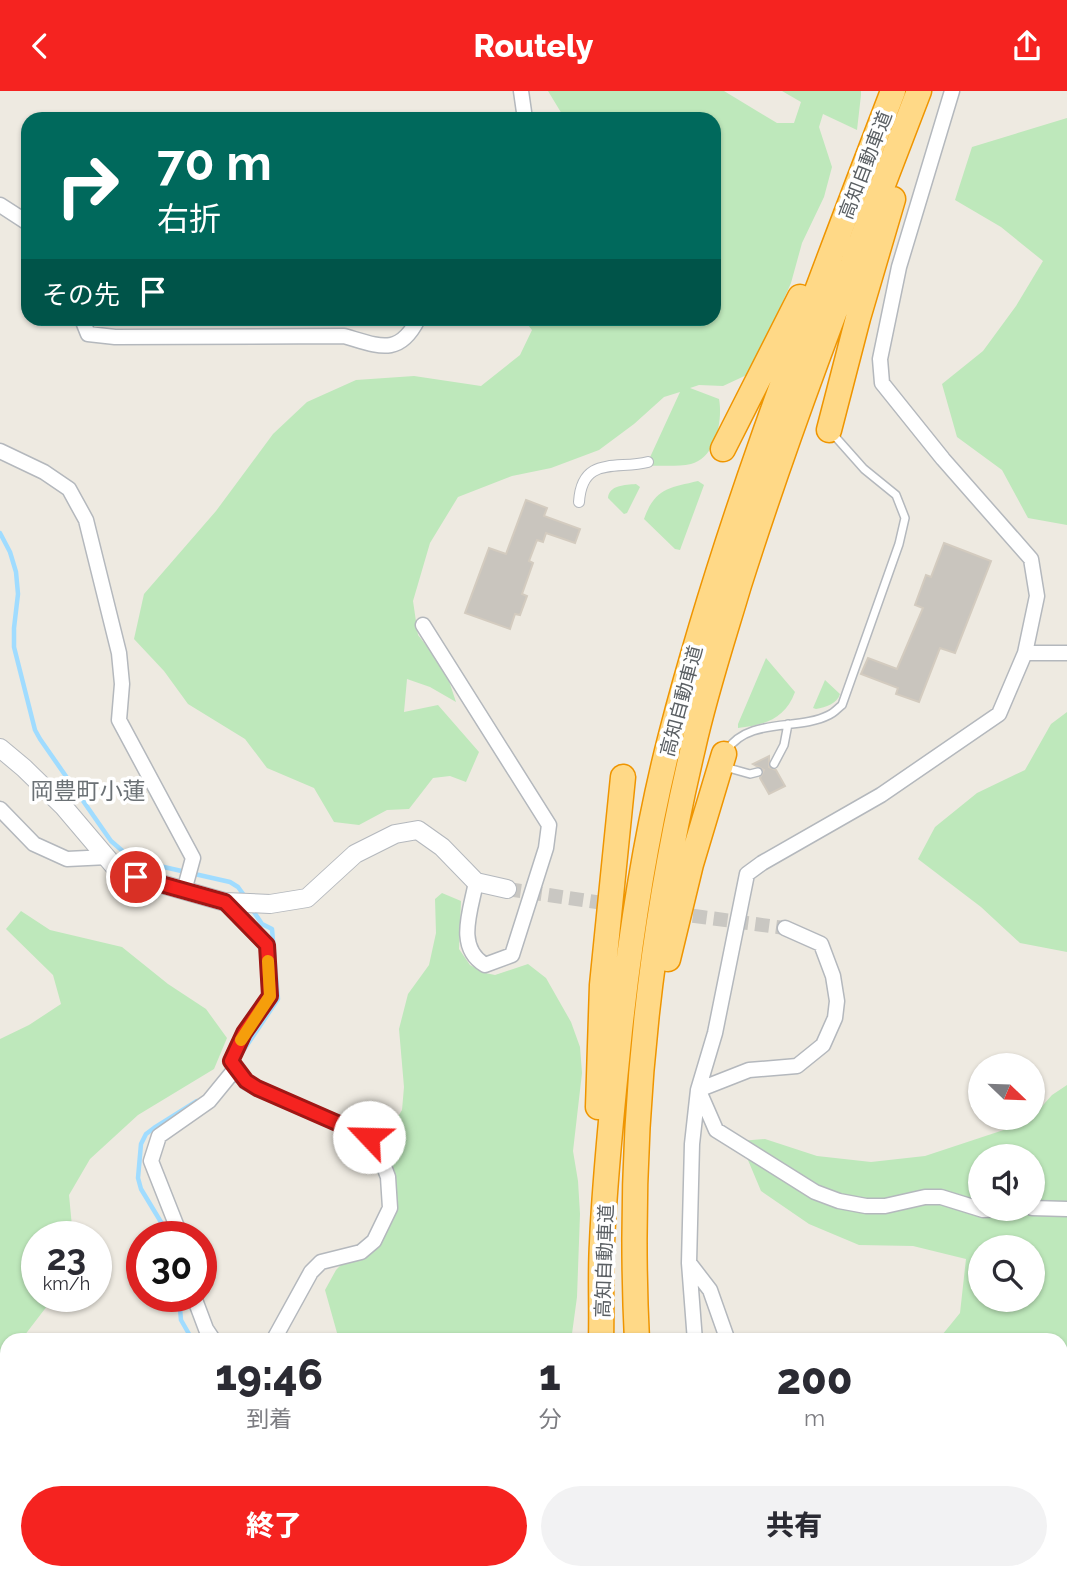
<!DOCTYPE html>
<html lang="ja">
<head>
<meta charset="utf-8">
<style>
  :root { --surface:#fff; --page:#f2f2f3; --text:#2b2b33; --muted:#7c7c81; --accent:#f52320 }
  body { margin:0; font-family:Raleway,"Noto Sans JP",sans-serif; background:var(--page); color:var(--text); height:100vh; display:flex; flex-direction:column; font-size:26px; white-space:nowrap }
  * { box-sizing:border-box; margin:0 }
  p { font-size:23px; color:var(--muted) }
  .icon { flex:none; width:38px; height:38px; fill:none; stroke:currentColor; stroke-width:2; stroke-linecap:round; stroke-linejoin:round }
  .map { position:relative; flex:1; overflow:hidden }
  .drawer { position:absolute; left:0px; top:1242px; width:1068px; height:247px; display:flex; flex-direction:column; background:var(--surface); border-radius:21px 21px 0 0; box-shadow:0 2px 5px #0004 }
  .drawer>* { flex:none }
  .guide { position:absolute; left:21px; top:21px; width:700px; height:214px; border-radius:21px; box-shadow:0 2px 5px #0004; background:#00695c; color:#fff; overflow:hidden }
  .needle { width:46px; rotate:113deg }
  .controls { position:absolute; left:968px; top:962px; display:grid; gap:14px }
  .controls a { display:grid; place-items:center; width:77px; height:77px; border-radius:50%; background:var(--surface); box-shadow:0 2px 5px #0004; font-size:35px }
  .speed { position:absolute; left:21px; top:1130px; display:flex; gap:14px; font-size:35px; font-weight:700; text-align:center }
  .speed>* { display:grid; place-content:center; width:91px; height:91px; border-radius:50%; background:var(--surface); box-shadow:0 2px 5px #0004; line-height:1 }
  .speed small { font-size:18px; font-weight:400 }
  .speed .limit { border:10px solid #d22; background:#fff; color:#111 }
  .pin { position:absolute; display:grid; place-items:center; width:60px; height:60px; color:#fff; margin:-30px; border:4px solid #fff; border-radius:50%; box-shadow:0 2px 7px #0007 }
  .me { position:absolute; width:77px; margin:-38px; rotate:294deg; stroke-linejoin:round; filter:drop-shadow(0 0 5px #0008) }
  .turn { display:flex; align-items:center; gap:24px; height:147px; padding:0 21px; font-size:32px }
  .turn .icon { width:91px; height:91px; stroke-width:2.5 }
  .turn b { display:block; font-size:49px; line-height:60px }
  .then { display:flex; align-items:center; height:66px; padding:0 21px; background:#0003; gap:14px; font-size:26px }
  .eta { display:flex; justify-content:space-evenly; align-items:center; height:119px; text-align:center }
  .eta b { font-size:42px; font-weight:800; line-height:49px }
  .primary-button { display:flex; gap:14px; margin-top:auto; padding:14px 21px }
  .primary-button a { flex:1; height:80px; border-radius:42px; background:var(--accent); color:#fff; font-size:28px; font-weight:800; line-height:80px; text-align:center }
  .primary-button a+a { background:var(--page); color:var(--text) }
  header { display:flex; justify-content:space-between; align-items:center; height:91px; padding:0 21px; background:var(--accent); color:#fff; font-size:32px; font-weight:800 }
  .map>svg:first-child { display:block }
  .green { fill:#bee8bb; fill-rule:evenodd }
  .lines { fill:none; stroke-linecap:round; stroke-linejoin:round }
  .stream { stroke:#a0dcff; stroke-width:4.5 }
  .building { fill:#c9c5be; stroke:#d3cbbf; stroke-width:2 }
  .minor-tunnel { stroke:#c9c7c2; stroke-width:14; stroke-dasharray:14 7; stroke-linecap:butt }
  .service-casing { stroke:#b4b8bd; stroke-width:10 }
  .pedestrian-casing { stroke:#b4b8bd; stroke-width:12 }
  .minor-casing { stroke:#b4b8bd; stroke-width:17 }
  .tertiary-casing { stroke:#b4b8bd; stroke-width:20 }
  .motorway-casing { stroke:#ef9500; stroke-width:27 }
  .service { stroke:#fff; stroke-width:7 }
  .pedestrian { stroke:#fff; stroke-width:10 }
  .minor { stroke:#fff; stroke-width:14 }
  .tertiary { stroke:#fff; stroke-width:18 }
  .motorway { stroke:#ffd987; stroke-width:24 }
  .route-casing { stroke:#9f1715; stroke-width:18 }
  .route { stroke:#f52320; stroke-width:12 }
  .slow { stroke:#f59e0b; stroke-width:12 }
  .labels { text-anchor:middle; stroke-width:7; stroke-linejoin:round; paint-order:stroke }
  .street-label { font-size:19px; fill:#5a5f63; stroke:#fff }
  .quarter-label { font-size:23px; fill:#6b7175; stroke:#fff }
</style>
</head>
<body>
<header><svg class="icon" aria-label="back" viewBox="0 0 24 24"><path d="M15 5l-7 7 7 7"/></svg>Routely<svg class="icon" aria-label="share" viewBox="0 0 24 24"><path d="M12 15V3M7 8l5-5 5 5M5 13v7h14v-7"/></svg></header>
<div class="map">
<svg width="1067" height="1488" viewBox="0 0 1067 1488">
  <rect width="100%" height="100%" fill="#eeeae1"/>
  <!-- green -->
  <path class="green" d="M548 0H724L777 32H794L801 11 782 0H861V4L857 39 823 23 819 36 832 76 824 106 802 152 791 192 751 282 723 295 699 294 690 297 719 308C723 329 716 367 691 373 677 376 660 374 646 375L680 301 664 306 634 333 599 359 551 377 512 385 458 406 430 452 413 510 418 544 445 578 456 611 430 596 407 588 404 621 438 614 479 661 466 691 450 685 433 687 409 718 387 719 359 734 334 731 314 697 267 677 245 648 188 613 164 580 134 548 144 503 216 420 273 343 307 311 356 289 414 285 481 295 520 264 532 239 523 228H714V28H565Z
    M1067 27V434L1028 427 1002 379 957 346 942 293 983 260 1016 215 1043 170 1001 136 955 109 972 56Z
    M698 390 704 394 680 459 675 458 644 428C655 397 669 397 698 390Z
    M636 393 640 396 627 422 624 423 608 407C609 394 625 394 636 393Z
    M766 567 795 601C785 628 765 634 738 637V633Z
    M825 589 840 603C837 613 826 616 816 618L813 617Z
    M1067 621V861L1020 852 981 816 918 768 935 736 977 702 1025 679 1051 633Z
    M442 802 461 810 459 858 470 874 485 882 495 884 528 873 546 887 571 931 580 956 582 982 573 1060 578 1090 580 1123 577 1206 571 1250 339 1249 325 1199 336 1179 377 1137 389 1107 376 1079 387 1044 402 1019 404 996 399 938 408 903 429 874 436 842 435 808Z
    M21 820 50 839 122 856 168 893 206 918 227 947 214 978 138 1024 90 1068 69 1104 73 1146H37V1206H54L21 1249 7 1250V1267L0 1276V948L29 934 61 913 53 884 6 838Z
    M1067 994V1488H1027L1025 1482H1060V1250L938 1249 960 1222 966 1168 913 1155 859 1154 809 1133 761 1100 740 1050 765 1048 817 1065 871 1071 925 1065 1028 1031 1052 1004ZM980 1066H1032V1118H980ZM980 1157H1032V1209H980Z
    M70 1482H106L103 1488H68Z
    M158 1482H206L209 1488H159Z
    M338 1482H420L422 1488H336Z"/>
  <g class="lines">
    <!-- stream -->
    <path class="stream" d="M0 442 10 461 16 481 18 503 14 537V556L35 639 40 648 111 750 133 769 230 791 238 796 246 807
      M237 969 278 908 272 838 262 833 252 818
      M170 1146 141 1098 138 1087 141 1053 146 1043 154 1037 197 1010
      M179 1206 181 1229 193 1250
      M438 1482 440 1488"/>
  </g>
  <!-- building -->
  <path class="building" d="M526 409 547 417 544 425 580 438 575 452 546 442 543 451 537 449 529 470 533 472 522 503 527 505 520 524 515 523 510 538 465 522 489 457 506 463Z
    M944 452 991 470 955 562 940 557 919 611 896 603 898 597 861 583 868 567 897 578 923 517 915 514 926 484 931 486Z
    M769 665V676L776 679 785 695 769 703 760 687 764 679 753 673Z"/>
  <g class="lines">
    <!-- minor-tunnel -->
    <path class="minor-tunnel" d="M507 798 617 814
      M672 822 785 837"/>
    <defs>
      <path id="service" d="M727 659C749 626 798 640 829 624 834 622 838 617 842 614L899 453 905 427 896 404 864 378 832 342
        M774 673 784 654 788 633
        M725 676 750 683 758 681"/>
      <path id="pedestrian" d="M579 411C582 364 617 379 648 371"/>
      <path id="minor" d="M521 0 525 28
        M0 114 28 132
        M82 228 88 243 115 246 344 245C379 255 399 266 418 228
        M0 360 44 381 69 398 86 429 119 562 122 593 119 629 193 767 184 800
        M423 534 549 734 546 757 512 864 485 874C455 856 471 819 476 791
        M1025 562H1067
        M0 718 34 753 67 768 108 766
        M225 811 267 854 270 905 244 942 231 970 246 991 257 997 369 1046 379 1062 388 1086 390 1117 374 1150 361 1161 321 1171 311 1181 273 1250
        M698 999 749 979 797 975 823 954 835 927 837 910 833 885 821 853 785 837
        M699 1000 716 1039 815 1101 839 1110 866 1115H885L925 1106H941L983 1119 1004 1118
        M1032 1117 1067 1118
        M181 1146 151 1070 159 1045 209 1010 236 977
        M690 1173 710 1199 728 1250
        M194 1206 206 1238 214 1250
        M695 1250 689 1172 692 1053 698 999 715 942 747 783 762 772 881 704 999 623 1025 562 1037 505 1031 468 943 368 882 292 880 268 899 176 952 0
        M0 1338H7
        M201 1482 203 1488
        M454 1482 457 1488
        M551 1482 552 1488
        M715 1482 716 1488
        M878 1482V1488
        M1023 1482 1025 1488
        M955 1488 957 1482"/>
      <path id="tertiary" d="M0 657 24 677 63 715 119 781 225 811 270 813 307 807 355 763 395 743 418 739 442 756 476 791 507 798"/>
      <path id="motorway" d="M829 339 858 227 893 108
        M723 358 800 206
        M668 868 691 773 724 663
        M598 1016 602 894 623 686
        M601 1250C602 1217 600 1184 602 1152 605 1081 613 1009 620 939 631 840 646 741 671 644 728 424 812 212 893 0
        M637 1250C627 1050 647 851 693 657 705 602 723 548 739 494 792 327 856 164 919 0
        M613 1482 614 1488
        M665 1482 666 1488"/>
    </defs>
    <!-- service casing -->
    <use href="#service" class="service-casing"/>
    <!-- pedestrian casing -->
    <use href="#pedestrian" class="pedestrian-casing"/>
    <!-- minor casing -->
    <use href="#minor" class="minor-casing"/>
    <!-- tertiary casing -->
    <use href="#tertiary" class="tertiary-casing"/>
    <!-- motorway casing -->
    <use href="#motorway" class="motorway-casing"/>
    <!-- service -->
    <use href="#service" class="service"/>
    <!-- pedestrian -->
    <use href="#pedestrian" class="pedestrian"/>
    <!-- minor -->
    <use href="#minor" class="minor"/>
    <!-- tertiary -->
    <use href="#tertiary" class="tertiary"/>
    <!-- motorway -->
    <use href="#motorway" class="motorway"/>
  </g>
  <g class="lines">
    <defs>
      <path id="route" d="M136 786 225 811 267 854 270 905 244 942 231 970 246 990 257 997 369 1046"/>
    </defs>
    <!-- route casing -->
    <use href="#route" class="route-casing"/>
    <!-- route -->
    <use href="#route" class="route"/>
    <!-- slow -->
    <path class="slow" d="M241 949 270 905 268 870"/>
  </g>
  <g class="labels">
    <!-- street labels -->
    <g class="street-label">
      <text transform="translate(865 74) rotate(-69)" y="7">高知自動車道</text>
      <text transform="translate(681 610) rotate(-75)" y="7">高知自動車道</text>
      <text transform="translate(604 1170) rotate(-88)" y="7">高知自動車道</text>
    </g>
    <!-- quarter labels -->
    <g class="quarter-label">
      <text x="88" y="708">岡豊町小蓮</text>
    </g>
  </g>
</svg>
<div class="controls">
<a><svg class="needle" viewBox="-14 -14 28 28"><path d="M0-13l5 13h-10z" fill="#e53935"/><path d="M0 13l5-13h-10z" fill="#7c7c81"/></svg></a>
<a><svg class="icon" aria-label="sound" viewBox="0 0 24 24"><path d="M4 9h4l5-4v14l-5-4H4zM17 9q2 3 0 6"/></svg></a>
<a><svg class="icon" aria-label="search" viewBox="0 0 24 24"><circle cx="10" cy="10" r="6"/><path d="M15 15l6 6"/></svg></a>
</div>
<div class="speed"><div>23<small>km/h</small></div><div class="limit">30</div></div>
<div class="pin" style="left:136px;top:786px;background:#d93025"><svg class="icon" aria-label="arrive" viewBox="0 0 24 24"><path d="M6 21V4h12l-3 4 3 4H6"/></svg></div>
<svg class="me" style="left:369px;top:1046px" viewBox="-20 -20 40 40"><circle r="19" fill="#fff"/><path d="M0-13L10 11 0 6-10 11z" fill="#f52320"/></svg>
<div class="guide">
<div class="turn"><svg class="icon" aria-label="right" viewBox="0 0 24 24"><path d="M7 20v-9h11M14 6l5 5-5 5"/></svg><div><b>70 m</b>右折</div></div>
<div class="then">その先<svg class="icon" aria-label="arrive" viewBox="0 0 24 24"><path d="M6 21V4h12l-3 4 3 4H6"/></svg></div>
</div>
<section class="drawer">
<div class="eta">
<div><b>19:46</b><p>到着</p></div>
<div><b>1</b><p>分</p></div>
<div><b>200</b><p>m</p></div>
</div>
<div class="primary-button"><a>終了</a><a>共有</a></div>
</section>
</div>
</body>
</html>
